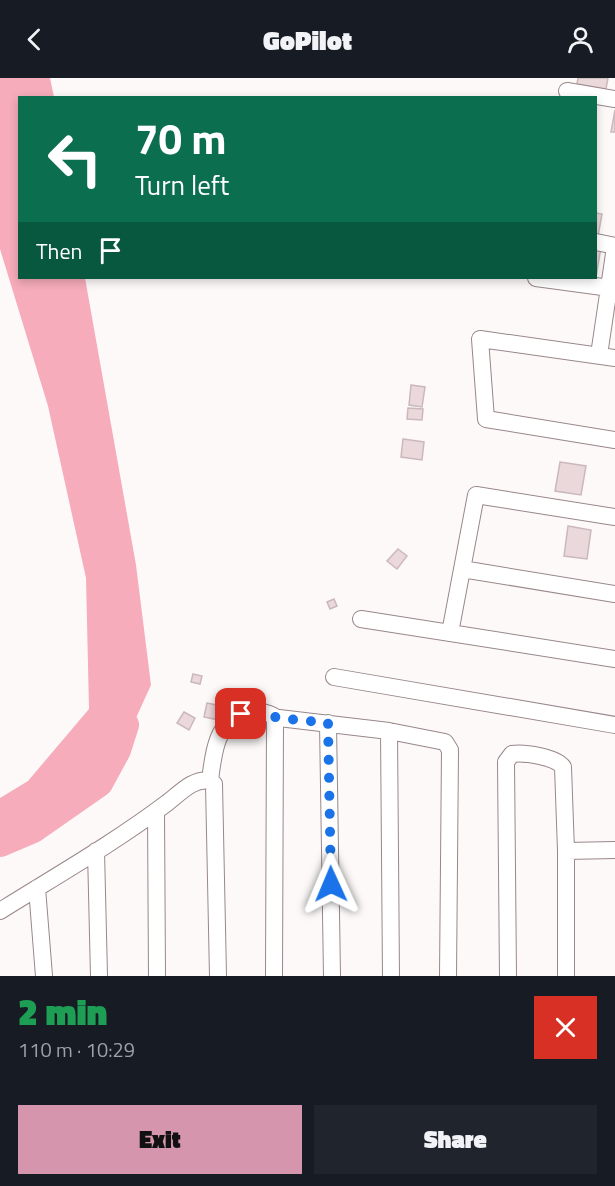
<!DOCTYPE html>
<html lang="en">
<head>
<meta charset="utf-8">
<style>
  :root { --surface:#171b24; --page:#20242c; --text:#f1f3f6; --muted:#9ea1a6; --accent:#d595ac }
  body { margin:0; font-family:"Titillium Web",sans-serif; background:var(--page); color:var(--text); height:100vh; display:flex; flex-direction:column; font-size:22px; white-space:nowrap }
  * { box-sizing:border-box; margin:0 }
  p { font-size:20px; color:var(--muted) }
  .icon { flex:none; width:33px; height:33px; fill:none; stroke:currentColor; stroke-width:2; stroke-linecap:round; stroke-linejoin:round }
  .map { position:relative; height:898px; overflow:hidden }
  .side { display:flex; flex-direction:column; background:var(--surface); flex:1 }
  .side>* { flex:none }
  .banner { position:absolute; left:18px; top:18px; width:579px; height:183px; border-radius:0px; box-shadow:0 3px 9px #0003; background:#0b6e4f; color:#fff; overflow:hidden }
  .pin { position:absolute; display:grid; place-items:center; width:51px; height:51px; color:#fff; margin:-26px; border-radius:12px; box-shadow:0 3px 9px #0006 }
  .me { position:absolute; width:66px; margin:-33px; rotate:359deg; stroke-linejoin:round; filter:drop-shadow(0 0 4px #0008) }
  .turn { display:flex; align-items:center; gap:21px; height:126px; padding:0 18px; font-size:27px }
  .turn .icon { width:78px; height:78px; stroke-width:2.5 }
  .turn b { display:block; font-size:42px; line-height:51px }
  .then { display:flex; align-items:center; height:57px; padding:0 18px; background:#0003; gap:12px; font-size:22px }
  .round { display:grid; place-items:center; flex:none; width:63px; height:63px; border-radius:0px; background:var(--page) }
  .headline { display:flex; align-items:center; justify-content:space-between; height:102px; padding:0 18px }
  h1 { font-size:36px; font-weight:800; line-height:45px; color:#1e9e55 }
  .primary-button { display:flex; gap:12px; margin-top:auto; padding:12px 18px }
  .primary-button a { flex:1; height:69px; border-radius:0px; background:var(--accent); color:#111; font-size:24px; font-weight:800; line-height:69px; text-align:center }
  .primary-button a+a { background:var(--page); color:var(--text) }
  header { display:flex; justify-content:space-between; align-items:center; height:78px; padding:0 18px; background:var(--surface); font-size:27px; font-weight:800 }
  .map>svg:first-child { display:block }
  .water { fill:#f6acba }
  .lines { fill:none; stroke-linecap:round; stroke-linejoin:round }
  .river { stroke:#f6acba; stroke-width:28 }
  .building { fill:#ebd8db; stroke:#cbb8bb; stroke-width:1.5 }
  .street-casing { stroke:#99878a; stroke-width:18 }
  .street { stroke:#fff; stroke-width:16 }
  .route { stroke:#1a73e8; stroke-width:10; stroke-dasharray:0 18 }
</style>
</head>
<body>
<header><svg class="icon" aria-label="back" viewBox="0 0 24 24"><path d="M15 5l-7 7 7 7"/></svg>GoPilot<svg class="icon" aria-label="person" viewBox="0 0 24 24"><circle cx="12" cy="8" r="4"/><path d="M4 21q1-7 8-7t8 7"/></svg></header>
<div class="map">
<svg width="615" height="898" viewBox="0 0 615 898">
  <rect width="100%" height="100%" fill="#fdf9f9"/>
  <!-- water -->
  <path class="water" d="M0 0H50L54 19 20 20V200H85L136 487 151 607 120 675 0 771V720L28 703 89 631 86 500 48 328 0 171Z"/>
  <g class="lines">
    <!-- river -->
    <path class="river" d="M0 765 33 751 99 705 117 672 125 647"/>
  </g>
  <!-- building -->
  <path class="building" d="M578 0H608L606 11 577 6Z
    M615 32V54H611Z
    M596 135 602 136 598 158H596Z
    M596 168 601 169 595 205 566 200H596Z
    M411 307 425 309 422 329 409 327Z
    M408 330 423 331 422 342 407 341Z
    M403 361 424 364 422 382 401 379Z
    M560 384 586 388 581 417 555 413Z
    M568 448 591 452 587 481 564 478Z
    M398 471 407 478 397 491 387 483Z
    M334 521 337 528 330 531 327 524Z
    M193 596 202 598 200 606 191 604Z
    M207 625 222 628 219 642 204 639Z
    M184 634 195 640 189 652 177 645Z"/>
  <g class="lines">
    <defs>
      <path id="street" d="M567 13 615 21
        M596 164 615 168
        M536 200 610 210
        M599 277 615 169
        M615 280 480 261 486 341 615 362
        M462 491 615 516
        M361 541 615 581
        M450 555 476 417 615 439
        M334 599 615 647
        M328 645 332 898
        M389 653 391 898
        M210 703C213 677 216 643 245 635 256 631 268 634 277 640
        M156 733 157 898
        M96 773 99 898
        M566 773 615 772
        M37 810 44 898
        M0 833C56 798 114 765 167 725 179 716 194 699 210 703L214 706 218 898
        M274 898 275 643 279 640 389 653 445 664 450 672 448 898
        M508 898 506 684 512 676C524 674 556 679 563 689L566 773V898"/>
    </defs>
    <!-- street casing -->
    <use href="#street" class="street-casing"/>
    <!-- street -->
    <use href="#street" class="street"/>
  </g>
  <g class="lines">
    <!-- route -->
    <path class="route" d="M241 636 255 633 266 634 277 640 328 645 331 806"/>
  </g>
</svg>
<div class="pin" style="left:241px;top:636px;background:#d93025"><svg class="icon" aria-label="arrive" viewBox="0 0 24 24"><path d="M6 21V4h12l-3 4 3 4H6"/></svg></div>
<svg class="me" style="left:331px;top:806px" viewBox="-20 -20 40 40"><path d="M0-17L14 15 0 8-14 15z" fill="#1a73e8" stroke="#fff" stroke-width="4"/></svg>
<div class="banner">
<div class="turn"><svg class="icon" aria-label="left" viewBox="0 0 24 24"><path d="M17 20v-9H6M10 6l-5 5 5 5"/></svg><div><b>70 m</b>Turn left</div></div>
<div class="then">Then<svg class="icon" aria-label="arrive" viewBox="0 0 24 24"><path d="M6 21V4h12l-3 4 3 4H6"/></svg></div>
</div>
</div>
<section class="side">
<div class="headline"><div><h1>2 min</h1><p>110 m · 10:29</p></div><a class="round" style="background:#d93025;color:#fff"><svg class="icon" aria-label="close" viewBox="0 0 24 24"><path d="M6 6l12 12M18 6L6 18"/></svg></a></div>
<div class="primary-button"><a>Exit</a><a>Share</a></div>
</section>
</body>
</html>
